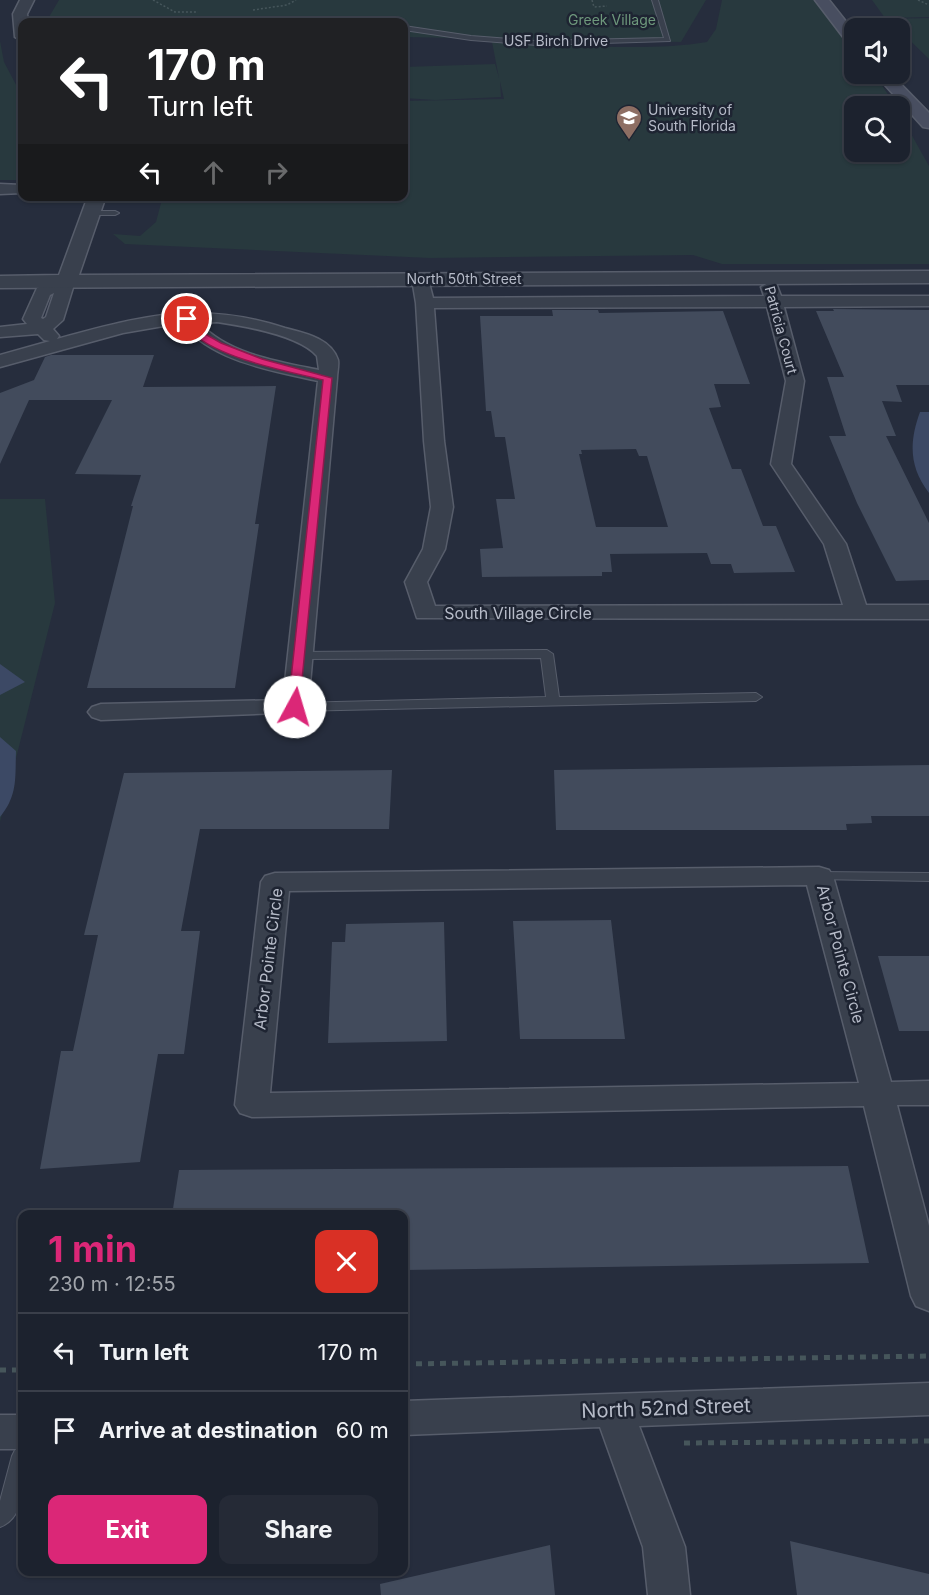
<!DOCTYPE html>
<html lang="en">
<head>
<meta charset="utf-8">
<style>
  :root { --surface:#1c222e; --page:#252a36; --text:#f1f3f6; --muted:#a0a4aa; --line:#3a3f4a; --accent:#db2777 }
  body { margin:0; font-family:Inter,sans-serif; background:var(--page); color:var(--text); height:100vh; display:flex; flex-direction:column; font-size:22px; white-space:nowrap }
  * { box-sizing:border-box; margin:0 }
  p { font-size:20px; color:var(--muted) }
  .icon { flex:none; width:33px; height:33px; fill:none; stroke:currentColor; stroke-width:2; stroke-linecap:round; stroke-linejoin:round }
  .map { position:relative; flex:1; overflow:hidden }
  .sheet { position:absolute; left:18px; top:1210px; width:390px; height:366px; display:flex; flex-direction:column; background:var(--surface); border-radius:12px; box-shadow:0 2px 4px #0004,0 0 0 2px var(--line) }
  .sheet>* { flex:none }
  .guide { position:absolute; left:18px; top:18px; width:390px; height:183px; border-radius:12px; box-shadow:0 2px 4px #0004,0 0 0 2px var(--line); background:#202124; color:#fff; overflow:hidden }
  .tools { position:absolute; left:844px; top:18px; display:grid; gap:12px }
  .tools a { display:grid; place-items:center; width:66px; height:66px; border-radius:12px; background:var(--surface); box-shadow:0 2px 4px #0004,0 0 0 2px var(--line); font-size:30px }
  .pin { position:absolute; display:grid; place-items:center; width:51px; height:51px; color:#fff; margin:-26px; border:3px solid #fff; border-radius:50%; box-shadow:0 2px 6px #0007 }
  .me { position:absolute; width:66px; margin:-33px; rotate:6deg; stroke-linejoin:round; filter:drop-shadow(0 0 4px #0008) }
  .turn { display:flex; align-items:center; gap:21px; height:126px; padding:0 30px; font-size:27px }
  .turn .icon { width:78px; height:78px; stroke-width:2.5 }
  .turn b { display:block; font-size:42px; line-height:51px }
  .lanes { display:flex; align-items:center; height:57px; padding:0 30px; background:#0003; justify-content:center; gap:30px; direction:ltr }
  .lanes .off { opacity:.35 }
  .round { display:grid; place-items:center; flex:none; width:63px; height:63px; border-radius:12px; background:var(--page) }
  .head { display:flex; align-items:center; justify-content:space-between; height:102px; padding:0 30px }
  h1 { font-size:36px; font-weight:700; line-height:45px; color:var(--accent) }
  .action { display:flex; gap:12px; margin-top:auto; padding:12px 30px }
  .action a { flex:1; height:69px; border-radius:12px; background:var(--accent); color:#fff; font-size:24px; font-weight:700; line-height:69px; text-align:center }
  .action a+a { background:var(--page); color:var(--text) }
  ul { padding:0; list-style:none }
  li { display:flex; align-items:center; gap:18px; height:78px; padding:0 30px; border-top:2px solid var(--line) }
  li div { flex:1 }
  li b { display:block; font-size:22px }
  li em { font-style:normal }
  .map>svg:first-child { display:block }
  .green { fill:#28393e }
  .water { fill:#3c4965 }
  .building { fill:#424b5c; fill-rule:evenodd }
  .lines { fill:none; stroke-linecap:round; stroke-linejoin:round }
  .service-casing { stroke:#575d6b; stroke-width:2 }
  .minor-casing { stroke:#575d6b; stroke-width:3 }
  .tertiary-casing { stroke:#575d6b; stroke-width:3 }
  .secondary-casing { stroke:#575d6b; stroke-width:3 }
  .path-far1 { stroke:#46565b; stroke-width:1.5; stroke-dasharray:2 2; stroke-linecap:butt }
  .path { stroke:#46565b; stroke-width:5; stroke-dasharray:6 6; stroke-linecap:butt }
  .service { fill:#39404d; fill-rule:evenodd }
  .minor { fill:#39404d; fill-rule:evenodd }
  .tertiary { fill:#39404d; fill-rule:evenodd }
  .secondary { fill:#484e60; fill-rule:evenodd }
  .route { fill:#db2777; stroke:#8e194d; stroke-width:1.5 }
  .labels { text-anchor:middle; stroke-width:5; stroke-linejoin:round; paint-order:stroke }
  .far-park-label { font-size:14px; fill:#6e987c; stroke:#1e2432 }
  .far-street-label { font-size:14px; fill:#b6bbc8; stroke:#1e2432 }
  .far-poi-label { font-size:14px; fill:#b6bbc8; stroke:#1e2432; text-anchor:start }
  .street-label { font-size:16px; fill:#b6bbc8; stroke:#1e2432 }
  .near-street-label { font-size:20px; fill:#b6bbc8; stroke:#1e2432 }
</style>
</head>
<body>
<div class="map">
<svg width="929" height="1595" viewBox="0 0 929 1595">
  <rect width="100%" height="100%" fill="#262d3d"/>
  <!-- green -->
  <path class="green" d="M59 0H706L681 42 404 37V22H46Z
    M722 0H817L855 49V74H874L896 106H855V152H900V114L929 166V264H722L693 255 430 258 125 244 113 234 140 236 156 222 161 203 131 197 404 196V101L504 99 500 81 501 97 435 100 404 98V67L495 64 499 78 492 42C560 43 641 53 707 42L716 29Z
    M872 0H929V17L885 18Z
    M929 18V59L888 19Z
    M0 41 4 62 22 96V180H0Z
    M0 499H45L55 603 0 822Z"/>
  <!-- water -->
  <path class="water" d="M920 412H929V493C909 467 909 442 920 412Z
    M0 664 25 682 0 695Z
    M0 737 16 751C15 778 18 795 0 817Z"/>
  <!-- building -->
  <path class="building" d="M833 309 929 310V385H896L902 402 882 401 896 436H886L929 523V580L896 581 857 503 829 436H846L827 377H844L816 311H834Z
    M552 310H598L599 313 723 311 750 384H714L721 407 709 408 732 469H741L763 526H776L795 572 734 573 731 564H711L707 553 610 554 612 572H602V576L482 577 480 549 503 548 496 499H515L505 437H495L491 411H486L480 316H553ZM636 449 639 456H647L668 527H596L579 454H582L581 450Z
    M51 355H154L143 387 276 386 255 524H259L235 688H87L133 506H131L141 475 75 474 112 400H29L0 464V393L34 380 45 357Z
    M929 765V816H871L872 823 846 824 847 830H556L554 770Z
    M392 770 389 829H200L181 931H200L184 1054H158L140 1162 40 1169 61 1051H73L98 935H84L124 773Z
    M611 920 625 1039H520L513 921Z
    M444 922 447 1041 328 1043 332 942H345L346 924Z
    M878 956H929V1031H899Z
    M848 1166 869 1263 404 1270V1215H172L179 1170Z
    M790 1541 929 1574V1595H797Z
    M550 1545 555 1595H381L380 1584Z"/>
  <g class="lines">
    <defs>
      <path id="service" d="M652 0H658L670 41 536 45 471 40 404 30V26L471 36 536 41 664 38Z
        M213 20H241L244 22H210Z
        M90 211H115L119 213 115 215H90Z
        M547 650 553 654 559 697 756 693 762 697 756 701 295 711 289 707 295 703 546 697 541 658 296 659 294 656 296 653 300 652Z
        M819 872 929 873V881L814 879 812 876 814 873Z
        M22 1447C25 1471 28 1517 0 1527V1501L12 1456 15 1450Z"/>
      <path id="minor" d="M0 184 22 185V193L0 194Z
        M420 274 428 279 433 298 764 296 761 287 770 282 776 283 781 296H929V306L784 307 804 381 791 464 846 544 866 605H929V619L417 618 405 582 423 549 431 507 424 441 416 303 412 279ZM767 307 786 381 771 464 824 544 843 605 435 606 427 582 445 549 453 507 444 441 434 308Z
        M67 276 75 281 63 320 53 329 59 336 57 339C142 316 198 300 285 328 304 333 331 338 338 360 339 365 337 373 337 378L308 707 304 712 101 720 92 717 88 712 92 707 101 704 283 700 318 381C270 370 214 362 181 323L123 333 0 367V355L50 341 44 340 38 334 0 337V327L27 324 23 319 37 288ZM54 293 46 317 43 319 41 318 50 295ZM217 322C244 326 299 335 317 356L319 370C280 362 227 354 200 323Z
        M819 867 829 870 833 876 891 1082 929 1081V1105H897L929 1226V1311L916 1306 911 1296 864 1106 252 1117 240 1113 235 1105 261 882 265 876 275 873ZM807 885 859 1083 270 1093 289 891Z
        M929 1383V1415L639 1426 685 1547 690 1595H648L643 1547 600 1427 404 1435V1401Z
        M0 1415H22V1449H0Z"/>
      <path id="tertiary" d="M20 0H34L27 14 28 22H22V41L15 37 13 14Z
        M88 196H106L79 275 929 271V283L0 288V276L59 275Z"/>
      <path id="secondary" d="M815 0H829L855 33V47L850 46Z
        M875 74H891L929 113V128L923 127Z"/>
    </defs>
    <!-- service casing -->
    <use href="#service" class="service-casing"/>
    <!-- minor casing -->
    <use href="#minor" class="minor-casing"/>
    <!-- tertiary casing -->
    <use href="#tertiary" class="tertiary-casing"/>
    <!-- secondary casing -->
    <use href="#secondary" class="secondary-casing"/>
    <!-- path-far1 -->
    <path class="path-far1" d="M153 0 175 12H198
      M592 0 594 7 607 6
      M918 0 929 5
      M253 10 287 5 296 0"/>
    <!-- path -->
    <path class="path" d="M404 1364 929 1356
      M0 1370H22
      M684 1443 929 1441"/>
    <!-- service -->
    <use href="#service" class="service"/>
    <!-- minor -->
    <use href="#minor" class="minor"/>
    <!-- tertiary -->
    <use href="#tertiary" class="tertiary"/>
    <!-- secondary -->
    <use href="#secondary" class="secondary"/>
  </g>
  <!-- route -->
  <path class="route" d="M187 316 198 330 221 343 262 359 332 378 299 710H290L288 707 323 380C283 370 225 360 193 334 188 331 185 324 182 319Z"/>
  <!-- icons -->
  <defs>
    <symbol id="university-pin" viewBox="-11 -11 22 30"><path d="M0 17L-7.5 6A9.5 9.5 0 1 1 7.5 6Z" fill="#8d6e63" stroke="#1e2432"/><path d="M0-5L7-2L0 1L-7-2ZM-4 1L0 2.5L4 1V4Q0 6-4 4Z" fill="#fff"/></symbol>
  </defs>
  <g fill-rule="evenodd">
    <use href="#university-pin" x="614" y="103" width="30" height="40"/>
  </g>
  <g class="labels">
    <!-- far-park labels -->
    <g class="far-park-label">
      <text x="612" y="25">Greek Village</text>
    </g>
    <!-- far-street labels -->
    <g class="far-street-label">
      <text x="556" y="46">USF Birch Drive</text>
      <text x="464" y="284">North 50th Street</text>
      <text transform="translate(781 330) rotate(75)" y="5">Patricia Court</text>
    </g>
    <!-- far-poi labels -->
    <g class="far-poi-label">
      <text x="648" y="115">University of<tspan x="648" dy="16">South Florida</tspan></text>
    </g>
    <!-- street labels -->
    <g class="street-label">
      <text x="518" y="619">South Village Circle</text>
      <text transform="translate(841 954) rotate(75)" y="6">Arbor Pointe Circle</text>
      <text transform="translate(268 959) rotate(-83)" y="6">Arbor Pointe Circle</text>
    </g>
    <!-- near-street labels -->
    <g class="near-street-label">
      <text transform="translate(666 1408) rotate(-2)" y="7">North 52nd Street</text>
    </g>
  </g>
</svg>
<div class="tools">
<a><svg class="icon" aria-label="sound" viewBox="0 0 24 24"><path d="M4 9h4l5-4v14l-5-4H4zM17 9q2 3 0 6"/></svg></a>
<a><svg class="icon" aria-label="search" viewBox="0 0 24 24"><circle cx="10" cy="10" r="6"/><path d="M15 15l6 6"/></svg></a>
</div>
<div class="pin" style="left:187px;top:319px;background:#d93025"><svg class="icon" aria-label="arrive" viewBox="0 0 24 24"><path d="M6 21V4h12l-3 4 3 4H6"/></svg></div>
<svg class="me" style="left:295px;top:707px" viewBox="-20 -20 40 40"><circle r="19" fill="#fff"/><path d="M0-13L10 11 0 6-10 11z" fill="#db2777"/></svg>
<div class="guide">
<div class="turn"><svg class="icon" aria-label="left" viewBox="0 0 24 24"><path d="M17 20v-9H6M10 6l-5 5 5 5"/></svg><div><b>170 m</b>Turn left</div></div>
<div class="lanes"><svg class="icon" aria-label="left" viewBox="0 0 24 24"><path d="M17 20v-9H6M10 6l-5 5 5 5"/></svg><svg class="icon off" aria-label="ahead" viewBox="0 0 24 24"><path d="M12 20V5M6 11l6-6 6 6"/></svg><svg class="icon off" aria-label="right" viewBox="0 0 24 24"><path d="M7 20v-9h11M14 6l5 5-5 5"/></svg></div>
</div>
<section class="sheet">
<div class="head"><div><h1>1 min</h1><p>230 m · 12:55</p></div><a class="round" style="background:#d93025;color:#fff"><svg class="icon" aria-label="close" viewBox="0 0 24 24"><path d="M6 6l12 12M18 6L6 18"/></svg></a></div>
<ul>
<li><svg class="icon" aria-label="left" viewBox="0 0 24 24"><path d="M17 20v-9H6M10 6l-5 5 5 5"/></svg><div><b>Turn left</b></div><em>170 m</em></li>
<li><svg class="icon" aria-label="arrive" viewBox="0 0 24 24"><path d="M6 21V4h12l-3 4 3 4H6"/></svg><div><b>Arrive at destination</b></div><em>60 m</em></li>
</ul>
<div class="action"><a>Exit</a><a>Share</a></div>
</section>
</div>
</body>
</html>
